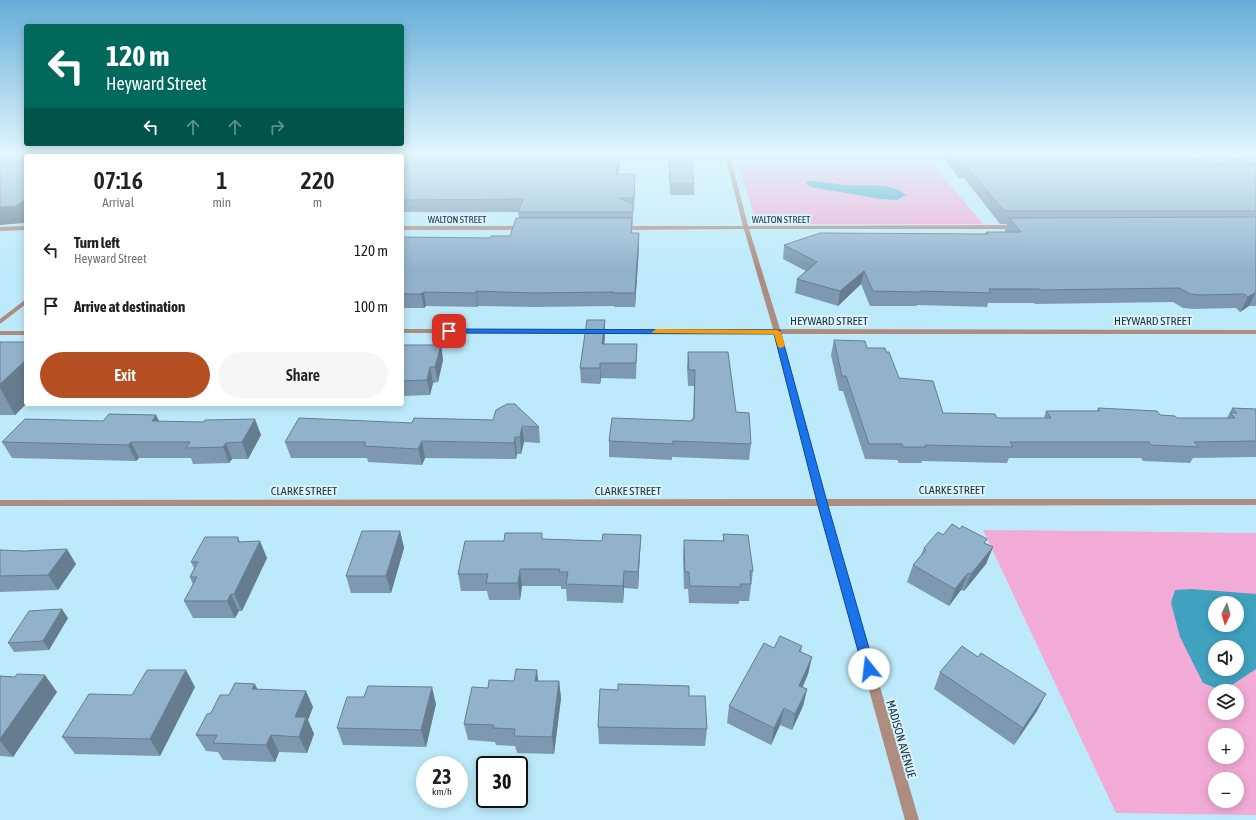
<!DOCTYPE html>
<html lang="en">
<head>
<meta charset="utf-8">
<style>
  :root { --surface:#fff; --page:#f6f6f6; --text:#202124; --muted:#757577; --accent:#b54f22 }
  body { margin:0; font-family:"Asap Condensed",sans-serif; background:var(--page); color:var(--text); height:100vh; display:flex; flex-direction:column; font-size:15px; white-space:nowrap }
  * { box-sizing:border-box; margin:0 }
  p { font-size:13px; color:var(--muted) }
  .icon { flex:none; width:22px; height:22px; fill:none; stroke:currentColor; stroke-width:2; stroke-linecap:round; stroke-linejoin:round }
  .map { position:relative; flex:1; overflow:hidden }
  .details { position:absolute; left:24px; top:154px; width:380px; height:252px; display:flex; flex-direction:column; background:var(--surface); border-radius:4px; box-shadow:0 2px 10px #0003 }
  .details>* { flex:none }
  .guide { position:absolute; left:24px; top:24px; width:380px; height:122px; border-radius:4px; box-shadow:0 2px 10px #0003; background:#00695c; color:#fff; overflow:hidden }
  .needle { width:26px; rotate:185deg }
  .buttons { position:absolute; left:1208px; top:596px; display:grid; gap:8px }
  .buttons a { display:grid; place-items:center; width:36px; height:36px; border-radius:50%; background:var(--surface); box-shadow:0 2px 10px #0003; font-size:20px }
  .speed { position:absolute; left:416px; top:756px; display:flex; gap:8px; font-size:20px; font-weight:700; text-align:center }
  .speed>* { display:grid; place-content:center; width:52px; height:52px; border-radius:50%; background:var(--surface); box-shadow:0 2px 10px #0003; line-height:1 }
  .speed small { font-size:10px; font-weight:400 }
  .speed .limit { border:2px solid #111; border-radius:6px; background:#fff; color:#111 }
  .pin { position:absolute; display:grid; place-items:center; width:34px; height:34px; color:#fff; margin:-17px; border-radius:8px; box-shadow:0 2px 6px #0006 }
  .me { position:absolute; width:44px; margin:-22px; rotate:344deg; stroke-linejoin:round; filter:drop-shadow(0 0 3px #0008) }
  .turn { display:flex; align-items:center; gap:14px; height:84px; padding:0 16px; font-size:18px }
  .turn .icon { width:52px; height:52px; stroke-width:2.5 }
  .turn b { display:block; font-size:28px; line-height:34px }
  .lanes { display:flex; align-items:center; height:38px; padding:0 16px; background:#0003; justify-content:center; gap:20px; direction:ltr }
  .lanes .off { opacity:.35 }
  .eta { display:flex; justify-content:space-evenly; align-items:center; height:68px; text-align:center }
  .eta b { font-size:24px; font-weight:600; line-height:28px }
  .button { display:flex; gap:8px; margin-top:auto; padding:8px 16px }
  .button a { flex:1; height:46px; border-radius:24px; background:var(--accent); color:#fff; font-size:16px; font-weight:600; line-height:46px; text-align:center }
  .button a+a { background:var(--page); color:var(--text) }
  ul { padding:0; list-style:none }
  li { display:flex; align-items:center; gap:12px; height:56px; padding:0 16px }
  li div { flex:1 }
  li b { display:block; font-size:15px }
  li em { font-style:normal }
  .map>svg:first-child { display:block }
  .green { fill:#f2abd6; fill-rule:evenodd }
  .water { fill:#41a2c0; fill-rule:evenodd }
  .lines { fill:none; stroke-linecap:round; stroke-linejoin:round }
  .street { fill:#ae8d80; fill-rule:evenodd }
  .wall { fill:#7e99af }
  .shaded-wall { fill:#667d8f }
  .building { fill:#92b2cc; stroke:#667d8f }
  .route { fill:#1a73e8; stroke:#114b97 }
  .slow { fill:#f59e0b }
  .labels { text-anchor:middle; stroke-width:4; stroke-linejoin:round; paint-order:stroke }
  .far-street-label { font-size:10px; fill:#25373e; stroke:#d9f4fe }
  .street-label { font-size:12px; fill:#25373e; stroke:#d9f4fe }
</style>
</head>
<body>
<div class="map">
<svg width="1256" height="820" viewBox="0 0 1256 820">
  <rect width="100%" height="100%" fill="#bdeafa"/>
  <!-- green -->
  <path class="green" d="M738 164H932L983 224H757Z
    M983 530 1256 533V815L1116 813ZM1215 603H1237V625H1215ZM1215 647H1237V669H1215ZM1215 691H1237V713H1215ZM1215 735H1237V757H1215ZM1215 779H1237V801H1215Z"/>
  <!-- water -->
  <path class="water" d="M807 181C821 181 834 184 848 185 866 186 892 182 906 195L897 200 881 199 811 187 806 184Z
    M1192 589 1256 594V669L1223 691 1203 683 1180 637 1171 603 1175 590ZM1215 603H1237V625H1215ZM1215 647H1237V669H1215Z"/>
  <g class="lines">
    <!-- street -->
    <path class="street" d="M725 155H729L730 157H955L957 158 955 159H731L748 226 1015 225 1018 227 1015 229H749L780 329 1256 330V334H781L826 499H1256V505L827 506 919 820H905L818 506H0V500L816 499 774 334 402 333V329H773L744 229 623 230 620 228 623 226H743L726 159H611L609 158 611 157H725Z
      M1181 157H1256V159H1179V158Z
      M26 226V230L0 231V227Z
      M402 226H523L526 228 523 230H402Z
      M26 299V304L0 324V319Z
      M0 331H26V335H0Z"/>
  </g>
  <!-- wall -->
  <path class="wall" d="M252 155H621L620 156V160L618 174 635 186 632 233 639 247 635 307H614V306L533 307 478 306 477 307 426 306 424 308H402V237L490 238 510 236 519 218 518 212H402V156Z
    M667 155H691L694 184V195H670L668 156Z
    M940 155H1190V158L1215 165 1256 164V306H1249L1240 312 1236 308 1193 309 1183 308 1173 302 1035 304 1034 303H988L987 307 917 305V306H870L861 284 838 306 795 293 797 279 806 271 783 259 784 245 985 234 986 232H1006L1005 230 1007 224H1000L964 178H959L945 160 946 156Z
    M605 320V335L604 344H637L636 379 601 378 600 384 581 383 580 368Z
    M834 340 867 348 899 378 943 413 997 418H1044L1046 411H1097L1098 408 1160 415 1177 418H1227L1232 408 1256 409V457L1193 458 1190 463 1143 461 1141 458H1009L1007 463 922 461 921 463H899L897 460 865 459 843 391H839L831 355Z
    M0 342H26V404L15 415H0Z
    M402 345H441L443 360 438 382 433 383 430 395 402 396Z
    M688 352 736 412 751 444 749 460 672 457V460L609 457V441L692 421 693 419 694 386H688L687 367Z
    M156 415 159 421 261 435 248 459H232L229 463 193 464 191 458H139L136 461 12 458 2 442 103 421Z
    M412 423 539 427 540 443 524 442 521 454H517L516 459 425 458 422 465 368 462 367 458H291L285 442Z
    M400 531 404 548 391 593H351L346 576Z
    M723 534 753 571 749 601H739V604L689 603 688 589H684L683 557 684 540 723 541Z
    M641 535 640 552 638 589 624 588 623 603 567 601 566 589H561V586H522L520 600H489L487 591H461L458 574 504 541 543 539 602 541Z
    M943 535 985 543 993 547 986 564 964 591 961 590 949 606 907 582 913 565 921 555 924 548Z
    M238 537 240 542 267 558 242 611H239L235 618H193L184 601 193 585 190 577 194 568 191 562Z
    M0 550 76 564 58 590 0 592Z
    M68 618 49 650 14 652 8 643Z
    M802 646 801 652 812 657 808 674 803 687 807 689 803 706 792 730 780 725 771 745 727 723 729 706 774 648Z
    M940 672 1037 711 1014 745 934 689Z
    M0 676 57 692 13 757 0 756Z
    M514 681H559L561 698 554 754 517 753 515 746 496 745 495 742 468 740 464 724Z
    M195 687 160 756 75 754 62 737 132 695Z
    M257 689 313 707 308 720 314 734 307 753 279 752 275 762 223 760 218 752 206 751 196 735 211 713 229 695Z
    M689 696 707 729 705 746 599 744 598 727Z
    M436 704 426 747 343 745 337 728Z"/>
  <!-- shaded-wall -->
  <path class="shaded-wall" d="M619 155H620V160L616 186V174Z
    M635 174V186L634 210V198Z
    M26 199V222L24 223 0 225V207Z
    M639 233V247L635 307V293Z
    M864 271 861 284 838 306 840 291Z
    M476 291 478 306 477 307 476 293Z
    M424 292 426 306 424 308 421 294Z
    M1256 292 1249 306 1240 312 1248 297Z
    M605 320V335L603 359 602 344Z
    M441 345 443 360 438 382 435 367Z
    M26 360V404L15 415 0 388V384Z
    M600 363 601 378 600 384Z
    M430 367 433 383 430 395 427 380Z
    M156 415 164 431 152 421Z
    M255 419 261 435 248 459 242 442Z
    M522 426 524 442 521 454 520 437Z
    M515 437 517 454 516 459 514 443Z
    M422 441 425 458 422 465 418 449Z
    M131 442 139 458 136 461 128 445Z
    M226 443 232 459 229 463 223 447Z
    M400 531 404 548 391 593 386 576Z
    M641 535 640 552 638 589V572Z
    M260 541 267 558 242 611 234 594Z
    M993 547 986 564 964 591 971 574Z
    M67 549 76 564 58 590 48 575Z
    M520 569 522 586 520 600 518 583Z
    M624 571V588L623 603V586Z
    M968 573 961 590 949 606 955 589Z
    M231 594 239 611 235 618 227 601Z
    M62 609 68 618 49 650 43 641Z
    M812 657 808 674 795 702 799 686Z
    M186 670 195 687 160 756 150 739Z
    M537 670 539 687 535 681Z
    M45 675 57 692 13 757 0 741V739Z
    M559 681 561 698 554 754 552 737Z
    M255 684 263 701 252 689Z
    M432 687 436 704 426 747 421 730Z
    M807 689 803 706 792 730 795 714Z
    M306 691 313 707 308 720 314 734 307 753 299 737 295 717Z
    M1046 694 1037 711 1014 745 1023 728Z
    M784 708 780 725 771 745 774 728Z
    M271 735 279 752 275 762 266 745Z"/>
  <!-- building -->
  <path class="building" d="M0 155H119L120 156H26V199L16 206 0 207Z
    M252 155H619L616 174H635L634 198H619L633 204V212H518L523 199 402 200V156H248Z
    M668 155H691L694 184H671Z
    M952 155H1190V158L1205 159 1215 165 1236 158 1256 164V211H1004L967 167H962Z
    M1256 217V292L1248 297 1244 294 1200 295 1190 294 1179 288 1040 290 1039 289H989L991 293 920 291V292L873 291 864 271 840 291 797 279 817 262 784 245 820 233 988 234 986 232H1021L1009 218Z
    M516 218H632L631 233H639L635 293H614V292L532 293 476 291V293L424 292 421 294H402V237L490 238 491 236H510Z
    M587 320H605L602 344H637L636 363H600V368H580Z
    M834 340 865 341 867 348H885L886 352H889L899 378 933 381 943 413 995 414 997 418H1051L1046 411H1100L1098 408 1157 411 1160 415 1175 416 1177 418H1235L1230 413H1237L1232 408 1256 409V441L1194 442 1199 447 1151 445 1149 442H1010L1013 447 925 445 926 447H903L902 444H869L846 376H842Z
    M0 342H26V360L0 384Z
    M402 345H441L435 367H430L427 380 402 381Z
    M688 352H728L736 412 749 413 751 444 673 441V444L609 441 612 418 692 421V419H694L695 370H689Z
    M507 404H515L539 427 522 426 520 437H515L514 443 422 441 418 449 364 446 366 442H285L299 418 412 423 414 418 493 420 496 410Z
    M109 414 156 415 152 421 204 422 205 420 255 419 242 442 226 443 223 447 186 448 190 442H131L128 445 2 442 25 419 103 421Z
    M952 524 960 529 962 526 987 539 984 543 993 547 971 574 968 573 955 589 913 565 926 550 924 548 938 532 943 535Z
    M362 531H400L386 576H346Z
    M505 533H542V539L602 541 603 534 641 535 638 572 624 571 623 586 566 584 568 572H559L560 569H520L518 583H486L488 574H458L465 541H504Z
    M723 534 748 535 753 571H750L751 584H740L741 587 690 586 689 572H685L684 540 724 541Z
    M205 537H238V542L260 541 234 594H231L227 601H184L197 577H190L198 562H191Z
    M67 549 48 575 0 576V550L25 551Z
    M62 609 43 641 8 643 29 611Z
    M780 636 802 646 799 651 812 657 799 686 807 689 795 714 784 708 774 728 729 706 764 643 774 648Z
    M962 646 978 657 981 653 1046 694 1023 728 940 672Z
    M516 669 537 670 535 681H559L552 737 514 736 515 729 493 728 494 725 464 724 472 687 488 688 489 680 514 681Z
    M147 670H186L150 739 62 737 89 694 132 695Z
    M17 674 45 675 0 739V676L15 677Z
    M235 683 255 684 252 689 306 691 295 717H306L299 737 271 735 266 745 213 743 217 735H196L207 714 211 713 220 695H229Z
    M618 684 689 686V696H705L707 729 598 727 600 689 618 690Z
    M368 686 432 687 421 730 337 728 347 697H364Z"/>
  <!-- sky -->
  <linearGradient id="sky" x2="0" y2="1"><stop stop-color="#65add8"/><stop offset="0.57" stop-color="#e1f6fd"/><stop offset="1" stop-color="#e1f6fd" stop-opacity="0"/></linearGradient>
  <rect width="1256" height="270" fill="url(#sky)"/>
  <!-- route -->
  <path class="route" d="M449 329 780 330 827 502 875 669 874 673 869 674 864 673 863 669 817 502 774 334 446 333V330Z"/>
  <!-- slow -->
  <path class="slow" d="M656 329 777 330 781 332 785 346 781 348 778 347 774 334 653 333 652 332Z"/>
  <g class="labels">
    <!-- far-street labels -->
    <g class="far-street-label">
      <text x="457" y="223">WALTON STREET</text>
      <text x="781" y="223">WALTON STREET</text>
    </g>
    <!-- street labels -->
    <g class="street-label">
      <text x="829" y="325">HEYWARD STREET</text>
      <text x="1153" y="325">HEYWARD STREET</text>
      <text x="952" y="494">CLARKE STREET</text>
      <text x="304" y="495">CLARKE STREET</text>
      <text x="628" y="495">CLARKE STREET</text>
      <text transform="translate(901 739) rotate(74)" y="4">MADISON AVENUE</text>
    </g>
  </g>
</svg>
<div class="buttons">
<a><svg class="needle" viewBox="-14 -14 28 28"><path d="M0-13l5 13h-10z" fill="#e53935"/><path d="M0 13l5-13h-10z" fill="#757577"/></svg></a>
<a><svg class="icon" aria-label="sound" viewBox="0 0 24 24"><path d="M4 9h4l5-4v14l-5-4H4zM17 9q2 3 0 6"/></svg></a>
<a><svg class="icon" aria-label="layers" viewBox="0 0 24 24"><path d="M12 4l9 5-9 5-9-5zM3 14l9 5 9-5"/></svg></a>
<a>+</a>
<a>−</a>
</div>
<div class="speed"><div>23<small>km/h</small></div><div class="limit">30</div></div>
<div class="pin" style="left:449px;top:331px;background:#d93025"><svg class="icon" aria-label="arrive" viewBox="0 0 24 24"><path d="M6 21V4h12l-3 4 3 4H6"/></svg></div>
<svg class="me" style="left:869px;top:669px" viewBox="-20 -20 40 40"><circle r="19" fill="#fff"/><path d="M0-13L10 11 0 6-10 11z" fill="#1a73e8"/></svg>
<div class="guide">
<div class="turn"><svg class="icon" aria-label="left" viewBox="0 0 24 24"><path d="M17 20v-9H6M10 6l-5 5 5 5"/></svg><div><b>120 m</b>Heyward Street</div></div>
<div class="lanes"><svg class="icon" aria-label="left" viewBox="0 0 24 24"><path d="M17 20v-9H6M10 6l-5 5 5 5"/></svg><svg class="icon off" aria-label="ahead" viewBox="0 0 24 24"><path d="M12 20V5M6 11l6-6 6 6"/></svg><svg class="icon off" aria-label="ahead" viewBox="0 0 24 24"><path d="M12 20V5M6 11l6-6 6 6"/></svg><svg class="icon off" aria-label="right" viewBox="0 0 24 24"><path d="M7 20v-9h11M14 6l5 5-5 5"/></svg></div>
</div>
<section class="details">
<div class="eta">
<div><b>07:16</b><p>Arrival</p></div>
<div><b>1</b><p>min</p></div>
<div><b>220</b><p>m</p></div>
</div>
<ul>
<li><svg class="icon" aria-label="left" viewBox="0 0 24 24"><path d="M17 20v-9H6M10 6l-5 5 5 5"/></svg><div><b>Turn left</b><p>Heyward Street</p></div><em>120 m</em></li>
<li><svg class="icon" aria-label="arrive" viewBox="0 0 24 24"><path d="M6 21V4h12l-3 4 3 4H6"/></svg><div><b>Arrive at destination</b></div><em>100 m</em></li>
</ul>
<div class="button"><a>Exit</a><a>Share</a></div>
</section>
</div>
</body>
</html>
